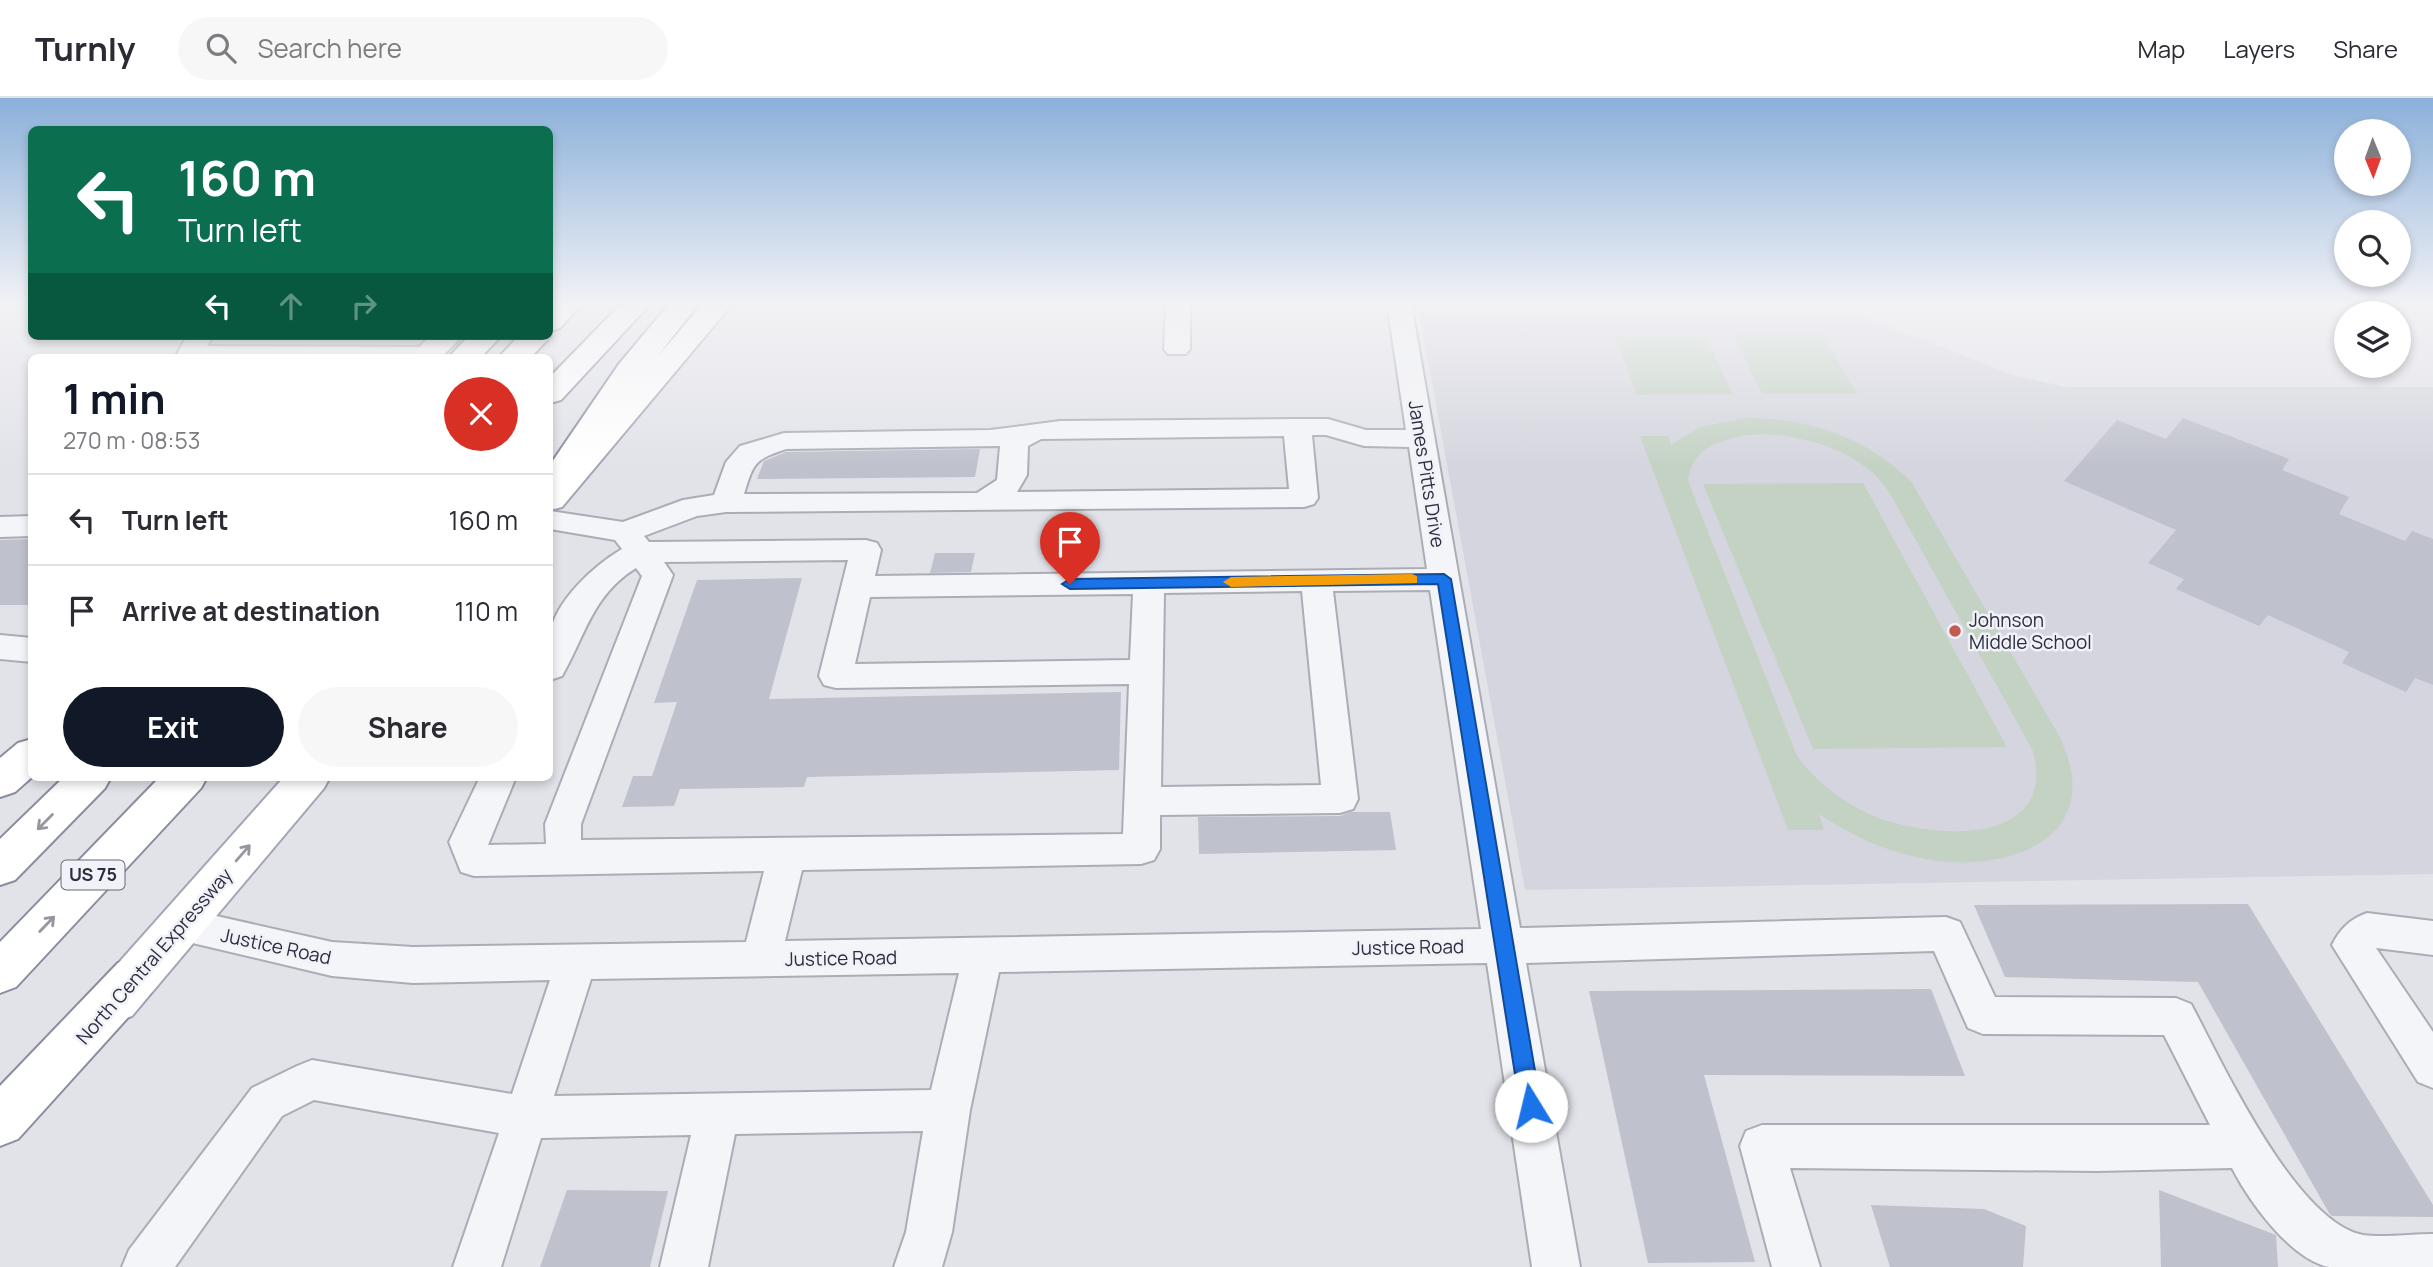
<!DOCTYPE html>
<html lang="en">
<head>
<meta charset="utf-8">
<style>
  :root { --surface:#fff; --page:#f7f7f7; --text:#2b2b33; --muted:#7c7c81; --line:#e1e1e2; --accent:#111827 }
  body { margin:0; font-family:Manrope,sans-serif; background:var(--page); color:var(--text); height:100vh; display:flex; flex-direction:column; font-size:26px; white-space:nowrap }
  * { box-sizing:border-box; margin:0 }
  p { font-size:23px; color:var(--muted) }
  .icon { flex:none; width:38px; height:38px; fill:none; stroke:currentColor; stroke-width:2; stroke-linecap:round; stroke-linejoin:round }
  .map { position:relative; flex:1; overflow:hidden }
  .side { position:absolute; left:28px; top:256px; width:525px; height:427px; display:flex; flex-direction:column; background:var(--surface); border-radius:10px; box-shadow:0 4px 10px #0003 }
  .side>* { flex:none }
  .top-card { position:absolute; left:28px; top:28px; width:525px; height:214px; border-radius:10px; box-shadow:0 4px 10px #0003; background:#0b6e4f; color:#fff; overflow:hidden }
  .needle { width:46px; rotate:179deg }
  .fabs { position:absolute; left:2334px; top:21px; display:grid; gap:14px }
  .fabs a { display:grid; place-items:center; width:77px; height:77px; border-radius:50%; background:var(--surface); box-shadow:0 4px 10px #0003; font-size:35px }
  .pin { position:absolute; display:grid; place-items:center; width:60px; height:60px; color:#fff; margin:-72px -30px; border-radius:50% 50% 50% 0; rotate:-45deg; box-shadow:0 0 7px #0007 }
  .pin .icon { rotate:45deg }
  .me { position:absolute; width:77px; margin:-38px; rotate:351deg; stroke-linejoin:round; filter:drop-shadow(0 0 5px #0008) }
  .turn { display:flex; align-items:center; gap:24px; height:147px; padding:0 35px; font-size:32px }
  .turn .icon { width:91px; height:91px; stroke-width:2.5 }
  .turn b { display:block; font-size:49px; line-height:60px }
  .lanes { display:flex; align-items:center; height:66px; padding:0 35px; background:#0003; justify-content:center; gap:35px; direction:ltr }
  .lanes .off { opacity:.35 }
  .round { display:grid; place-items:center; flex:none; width:74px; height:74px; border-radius:37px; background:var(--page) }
  .overview { display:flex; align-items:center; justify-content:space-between; height:119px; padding:0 35px }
  h1 { font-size:42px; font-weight:700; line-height:52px; color:var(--accent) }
  .cta { display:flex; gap:14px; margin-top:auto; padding:14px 35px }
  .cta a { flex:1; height:80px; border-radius:42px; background:var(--accent); color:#fff; font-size:28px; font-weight:700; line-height:80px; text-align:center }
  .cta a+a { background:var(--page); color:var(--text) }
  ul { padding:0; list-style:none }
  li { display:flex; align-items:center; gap:21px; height:91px; padding:0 35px; border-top:2px solid var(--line) }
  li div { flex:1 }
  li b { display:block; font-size:26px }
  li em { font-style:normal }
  header { display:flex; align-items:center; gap:42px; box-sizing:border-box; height:98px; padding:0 35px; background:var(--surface); border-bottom:2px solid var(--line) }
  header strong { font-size:33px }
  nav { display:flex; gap:38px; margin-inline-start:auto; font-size:24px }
  .search { width:490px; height:63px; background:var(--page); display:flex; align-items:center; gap:18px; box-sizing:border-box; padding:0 24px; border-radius:38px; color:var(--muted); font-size:26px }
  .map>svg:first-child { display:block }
  .built { fill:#d4d5de }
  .green { fill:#c4d2c4; fill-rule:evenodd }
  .building { fill:#bfc1cc }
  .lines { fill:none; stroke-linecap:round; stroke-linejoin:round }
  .minor-casing { stroke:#abadb6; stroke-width:4 }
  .major-casing { stroke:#a2a5b4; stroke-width:4 }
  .highway-casing { stroke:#8a8d9f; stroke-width:4 }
  .minor { fill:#f4f5f8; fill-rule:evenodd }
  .major { fill:#fff; fill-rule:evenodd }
  .highway { fill:#fff; fill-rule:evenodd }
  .oneway { stroke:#9596a0 }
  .route { fill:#1a73e8; stroke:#114b97; stroke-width:2 }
  .slow { fill:#f59e0b }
  .poi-dot { fill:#c45b51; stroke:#f1f2f7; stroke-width:2.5 }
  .labels { text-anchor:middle; stroke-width:5; stroke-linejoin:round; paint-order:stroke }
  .shield { fill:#f1f2f7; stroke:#666977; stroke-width:2 }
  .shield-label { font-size:18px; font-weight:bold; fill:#2b2e40 }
  .street-label { font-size:19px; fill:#2b2e40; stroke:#f1f2f7 }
  .poi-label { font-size:19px; fill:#2b2e40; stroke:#f1f2f7; text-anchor:start }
</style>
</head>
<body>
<header>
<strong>Turnly</strong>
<div class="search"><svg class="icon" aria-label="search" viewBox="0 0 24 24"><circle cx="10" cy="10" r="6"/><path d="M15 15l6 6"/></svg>Search here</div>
<nav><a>Map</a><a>Layers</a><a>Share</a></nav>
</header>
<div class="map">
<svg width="2433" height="1169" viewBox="0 0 2433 1169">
  <rect width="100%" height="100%" fill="#e2e3e9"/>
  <!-- built -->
  <path class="built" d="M1419 213 1834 215 1866 220 2016 278 2066 289H2433V776L1525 792Z"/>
  <!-- green -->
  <path class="green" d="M1823 237 1857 296H1762L1734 238Z
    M1615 238H1705L1733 296 1637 297Z
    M1745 320C1808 320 1867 339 1912 385L2057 634C2114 741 2003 780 1916 759 1880 751 1849 736 1819 716L1824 732H1788L1640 338H1668L1671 347 1699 329ZM1763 336C1809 339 1862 353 1889 394L2033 653C2059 753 1922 741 1867 715 1839 702 1815 682 1797 658L1688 383C1691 345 1731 338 1763 336Z
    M1863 385 2007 649 1813 651 1703 386Z"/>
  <!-- building -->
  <path class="building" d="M2183 320 2289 361 2282 372 2349 399 2339 416 2405 443 2412 433 2433 441V587L2415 580 2406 594 2342 565 2349 554 2268 517 2259 528 2176 491 2184 481 2148 465 2176 432 2064 383 2117 322 2166 341Z
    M980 351 975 379 757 381 764 363 786 354Z
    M32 441V507H0V442Z
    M935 455H975L971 474 930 475Z
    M802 480 769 601 1121 594 1119 672 807 679 804 689 680 691 674 708 622 709 633 678H652L677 604 654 605 697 482Z
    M1351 714H1390L1396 752 1199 756 1198 719 1340 718Z
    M2248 806 2433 1107V1119L2332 1118 2329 1115 2198 884 2005 879 1974 807Z
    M1931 891 1965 978 1704 977 1755 1164 1648 1165 1589 893Z
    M567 1092 668 1093 650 1169H540Z
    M2159 1092 2276 1137 2278 1169H2161Z
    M1871 1107 1984 1111 2026 1128 2023 1169H1890Z"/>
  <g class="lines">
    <defs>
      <path id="minor" d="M1166 205H1190V251L1186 256H1168L1164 251Z
        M1387 205H1411L1520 830 1946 819 1960 824 1995 899 2176 900 2191 906C2222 964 2295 1124 2363 1137 2385 1140 2411 1136 2433 1136V1169C2406 1169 2353 1169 2329 1169 2290 1161 2249 1103 2232 1070L2097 1073 1790 1070 1820 1169H1772L1740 1048 1746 1033 1762 1027H2210L2164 937 1983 936 1968 930 1934 853 1526 865 1580 1169H1532L1487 865 999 874 970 1012 952 1134 942 1169H894L906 1134 923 1033 735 1036 708 1169H660L691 1037 541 1040 501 1169H453L499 1035 314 1002 282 1018 175 1169H122L129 1152 252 990 297 968 312 962 512 996 550 882 413 885 332 878 167 839 162 827 167 815 181 810 332 844 413 849 746 844 764 773 474 778 461 774 449 744 480 679H516L488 747 546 746 545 726 642 478 636 470C593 496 585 538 562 578L550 582C550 567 548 552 550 538 553 504 595 467 622 451L615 442 550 431V413L623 424 683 402 714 397 726 364 740 348 784 335 990 332 1060 323 1297 321H1328L1366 332H1406ZM1312 337H1326L1364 348 1409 349 1427 471 875 478 881 452 877 445 866 442 649 444 644 438 697 418 726 414 1304 409 1314 406 1318 400ZM1284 338 1289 391 1017 394 1027 377 1028 348 1041 341ZM1000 348 997 382 977 395 744 396C754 364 754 362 786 351ZM848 462 819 578 824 587 836 590 1129 586 1123 736 581 742V726L673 477 664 464ZM1430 492 1481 831 785 843 802 772 1141 766 1154 762 1160 751V717L1340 715 1353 711 1358 701 1333 493ZM1302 493 1321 687 1161 689 1164 495ZM1133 496 1130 562 855 566 870 499ZM959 875 931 992 554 998 591 881Z
        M187 238H213L207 248 427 249 436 252 440 257 179 259 177 256Z
        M32 418V438L0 439V419Z
        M0 537 32 540V564L0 561Z
        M2367 815 2433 823V857L2376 850 2433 934V990L2418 984 2332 847C2340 831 2350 821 2367 815Z"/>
      <path id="major" d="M704 205H733L562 409 550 412V381Z
        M430 238H462L442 259H410Z
        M284 679H330L324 690 132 918 115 924 98 918 91 903 98 888Z"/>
      <path id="highway" d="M553 205H583L560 230 550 233V208Z
        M622 205H651L561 302 550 305V279Z
        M670 205H699L626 299 562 400 550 403V367L619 266Z
        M550 237 551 238 531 259H499L519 238Z
        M469 238H501L481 259H449Z
        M32 641V679L15 694 0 699V660L18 645Z
        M64 679H111L105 690 15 782 0 787V741Z
        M160 679H207L201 690 16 889 0 895V844Z
        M134 859 150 865 157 880 150 895 18 1041 0 1048V988L118 865Z"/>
    </defs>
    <!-- minor casing -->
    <use href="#minor" class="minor-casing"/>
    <!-- major casing -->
    <use href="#major" class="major-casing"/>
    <!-- highway casing -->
    <use href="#highway" class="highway-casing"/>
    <!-- minor -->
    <use href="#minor" class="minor"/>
    <!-- major -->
    <use href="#major" class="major"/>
    <!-- highway -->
    <use href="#highway" class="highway"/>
  </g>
  <!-- one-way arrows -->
  <defs><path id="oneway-shaft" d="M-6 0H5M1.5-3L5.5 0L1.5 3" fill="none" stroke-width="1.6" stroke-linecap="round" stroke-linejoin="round" transform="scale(1.75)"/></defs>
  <g class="oneway">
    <use href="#oneway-shaft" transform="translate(45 724) rotate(135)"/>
    <use href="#oneway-shaft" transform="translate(243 755) rotate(-49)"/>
    <use href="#oneway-shaft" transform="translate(47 826) rotate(-46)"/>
  </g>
  <!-- sky -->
  <linearGradient id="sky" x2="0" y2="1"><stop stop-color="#8bb0da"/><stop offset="0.56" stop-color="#f2f2f5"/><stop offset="1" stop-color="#f2f2f5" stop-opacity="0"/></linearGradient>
  <rect width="2433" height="368" fill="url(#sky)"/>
  <!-- route -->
  <path class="route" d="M1444 476 1451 481 1541 1008 1538 1015 1531 1017 1523 1015 1520 1008 1438 486 1070 491 1062 486 1070 481Z"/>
  <!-- slow -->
  <path class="slow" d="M1412 476 1417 478V485L1231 489 1223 484 1231 479Z"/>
  <!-- markers -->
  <circle class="poi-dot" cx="1955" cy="533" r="7"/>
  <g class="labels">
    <!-- shield labels -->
    <rect class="shield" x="61.5" y="762.5" width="63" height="29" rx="5"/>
    <g class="shield-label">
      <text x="93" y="783">US 75</text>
    </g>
    <!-- street labels -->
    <g class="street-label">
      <text transform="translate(1427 376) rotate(81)" y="7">James Pitts Drive</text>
      <text transform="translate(276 848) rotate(12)" y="7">Justice Road</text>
      <text transform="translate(1408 849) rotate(-1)" y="7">Justice Road</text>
      <text transform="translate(154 858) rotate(-49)" y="7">North Central Expressway</text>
      <text transform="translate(841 860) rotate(-1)" y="7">Justice Road</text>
    </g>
    <!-- poi labels -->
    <g class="poi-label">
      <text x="1969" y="529">Johnson<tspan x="1969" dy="22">Middle School</tspan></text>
    </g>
  </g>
</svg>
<div class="fabs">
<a><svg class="needle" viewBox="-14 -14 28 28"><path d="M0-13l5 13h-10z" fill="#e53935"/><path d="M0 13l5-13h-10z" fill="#7c7c81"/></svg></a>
<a><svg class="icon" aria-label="search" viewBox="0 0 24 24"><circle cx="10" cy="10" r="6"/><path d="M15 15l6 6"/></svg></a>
<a><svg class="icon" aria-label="layers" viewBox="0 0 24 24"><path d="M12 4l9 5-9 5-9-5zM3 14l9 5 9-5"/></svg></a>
</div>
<div class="pin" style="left:1070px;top:486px;background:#d93025"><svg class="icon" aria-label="arrive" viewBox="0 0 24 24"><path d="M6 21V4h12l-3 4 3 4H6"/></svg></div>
<svg class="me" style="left:1531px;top:1008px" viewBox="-20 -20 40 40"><circle r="19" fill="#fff"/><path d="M0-13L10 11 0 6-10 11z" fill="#1a73e8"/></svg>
<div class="top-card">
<div class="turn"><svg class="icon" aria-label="left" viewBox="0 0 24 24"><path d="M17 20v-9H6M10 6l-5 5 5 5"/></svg><div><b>160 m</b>Turn left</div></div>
<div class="lanes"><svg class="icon" aria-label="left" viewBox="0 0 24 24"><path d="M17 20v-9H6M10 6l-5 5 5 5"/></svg><svg class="icon off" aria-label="ahead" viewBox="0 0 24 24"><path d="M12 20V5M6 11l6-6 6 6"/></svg><svg class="icon off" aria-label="right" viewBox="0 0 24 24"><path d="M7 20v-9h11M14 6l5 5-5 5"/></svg></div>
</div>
<section class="side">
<div class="overview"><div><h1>1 min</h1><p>270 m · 08:53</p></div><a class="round" style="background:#d93025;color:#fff"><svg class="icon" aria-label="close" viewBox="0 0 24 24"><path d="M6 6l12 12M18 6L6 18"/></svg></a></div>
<ul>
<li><svg class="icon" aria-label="left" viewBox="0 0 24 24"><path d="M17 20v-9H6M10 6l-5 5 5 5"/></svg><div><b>Turn left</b></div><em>160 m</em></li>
<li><svg class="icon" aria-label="arrive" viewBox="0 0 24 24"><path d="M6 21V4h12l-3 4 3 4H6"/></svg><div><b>Arrive at destination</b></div><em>110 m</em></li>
</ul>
<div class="cta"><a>Exit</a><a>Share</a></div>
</section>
</div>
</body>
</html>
